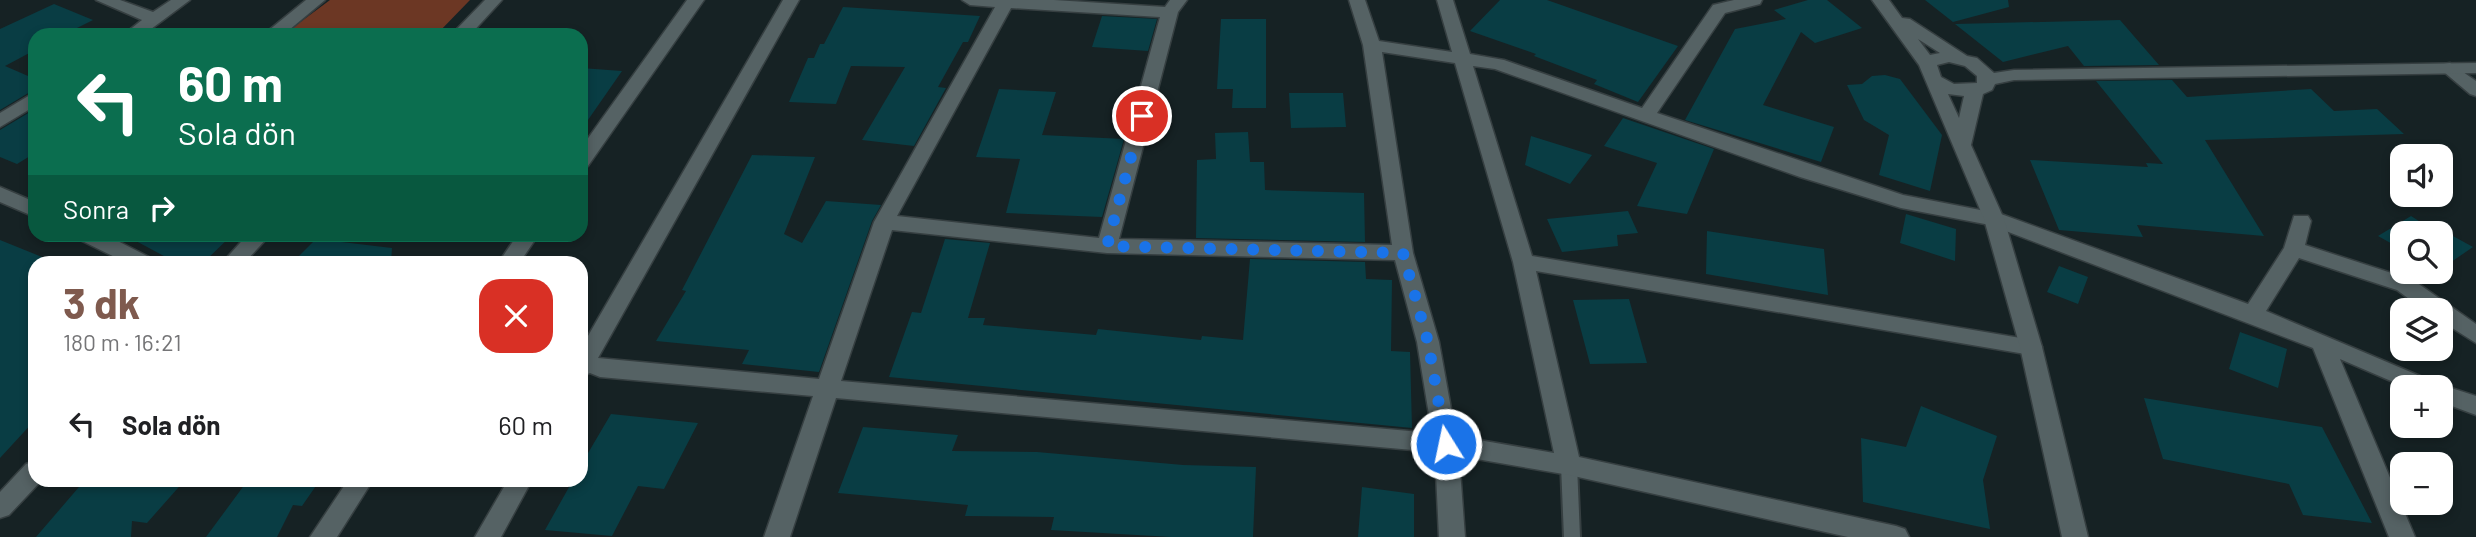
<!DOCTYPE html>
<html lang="tr">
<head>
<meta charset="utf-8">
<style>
  :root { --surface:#fff; --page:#f6f6f6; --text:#202124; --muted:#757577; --accent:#7f5a4e }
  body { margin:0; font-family:Barlow,sans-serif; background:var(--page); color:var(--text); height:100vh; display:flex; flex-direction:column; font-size:26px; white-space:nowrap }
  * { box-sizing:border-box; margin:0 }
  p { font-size:23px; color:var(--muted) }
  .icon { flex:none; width:38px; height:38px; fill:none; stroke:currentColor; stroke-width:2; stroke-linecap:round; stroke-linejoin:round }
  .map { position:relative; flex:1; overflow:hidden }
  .sheet { position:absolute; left:28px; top:256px; width:560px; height:231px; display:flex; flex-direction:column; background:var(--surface); border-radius:21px; box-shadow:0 4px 10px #0003 }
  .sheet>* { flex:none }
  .top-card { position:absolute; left:28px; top:28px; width:560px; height:214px; border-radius:21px; box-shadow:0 4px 10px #0003; background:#0b6e4f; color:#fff; overflow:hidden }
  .buttons { position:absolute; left:2390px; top:144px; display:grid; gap:14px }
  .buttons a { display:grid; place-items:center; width:63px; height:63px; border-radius:14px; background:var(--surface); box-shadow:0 4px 10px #0003; font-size:35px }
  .pin { position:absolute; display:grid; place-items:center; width:60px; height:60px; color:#fff; margin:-30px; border:4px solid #fff; border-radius:50%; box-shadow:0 2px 7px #0007 }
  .me { position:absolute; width:77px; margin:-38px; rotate:350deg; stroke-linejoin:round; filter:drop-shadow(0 0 5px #0008) }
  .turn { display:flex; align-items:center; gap:24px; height:147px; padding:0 35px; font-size:32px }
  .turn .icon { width:91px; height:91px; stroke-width:2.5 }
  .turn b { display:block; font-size:49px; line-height:60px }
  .then { display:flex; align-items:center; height:66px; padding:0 35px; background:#0003; gap:14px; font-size:26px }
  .round { display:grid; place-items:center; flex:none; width:74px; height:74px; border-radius:21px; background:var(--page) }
  .headline { display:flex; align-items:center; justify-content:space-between; height:119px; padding:0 35px }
  h1 { font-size:42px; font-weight:700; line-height:52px; color:var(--accent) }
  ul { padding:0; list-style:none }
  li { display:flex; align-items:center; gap:21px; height:98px; padding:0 35px }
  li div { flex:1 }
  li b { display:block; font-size:26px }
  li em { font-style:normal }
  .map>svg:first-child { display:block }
  .green { fill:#6c3724 }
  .building { fill:#093d44 }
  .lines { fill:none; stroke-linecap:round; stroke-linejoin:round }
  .service-casing { stroke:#363f41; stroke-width:4 }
  .minor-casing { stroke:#363f41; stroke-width:3 }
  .tertiary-casing { stroke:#363f41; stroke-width:3 }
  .service { fill:#556264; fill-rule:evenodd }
  .minor { fill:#556264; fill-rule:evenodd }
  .tertiary { fill:#556264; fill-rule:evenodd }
  .route { stroke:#1a73e8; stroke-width:12; stroke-dasharray:0 21.6 }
</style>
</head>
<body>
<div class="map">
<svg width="2476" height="537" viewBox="0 0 2476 537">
  <rect width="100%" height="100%" fill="#162224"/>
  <!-- green -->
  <path class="green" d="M330 0H470L436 35H283Z"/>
  <!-- building -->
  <path class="building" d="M1500 0H1547L1678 46 1638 102 1594 84 1597 80 1534 56 1536 54 1470 31Z
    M1808 0H1827L1862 28 1815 43 1801 32 1763 105 1834 127 1821 162 1685 120 1735 29 1786 19 1774 10Z
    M1925 0H2008L2009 7 1953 22Z
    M54 4 93 20 63 35H35V50L5 66 35 79V89L0 110V29Z
    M843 7 980 16 968 42H963L938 87 946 88 914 146 862 140 905 67 851 66 836 104 789 102 808 58H814L820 44H824Z
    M1102 16 1157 19 1148 51 1092 47Z
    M1221 19H1266V108H1232L1233 89H1217Z
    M2120 20 2159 65 2084 66 2068 46 2003 62 1955 24Z
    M581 68 622 71 581 130Z
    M1885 75 1900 79 1942 135 1930 191 1879 175 1889 135 1864 120 1847 85 1862 84 1872 76Z
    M2172 80 2187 97 2311 89 2334 111 2377 109 2404 134 2205 140 2264 236 2137 225 2143 237 2059 230 2030 160 2148 167 2146 163 2163 164 2096 81Z
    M999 89 1056 92 1042 135 1124 139 1102 217 1006 213 1020 159 976 157Z
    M1289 93H1343L1346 127 1291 128Z
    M35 109V153L17 164 0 157V130Z
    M1623 118 1714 149 1687 214 1637 206 1657 163 1604 146Z
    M1248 132 1250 162H1264L1265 190 1364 193 1365 242 1196 238 1197 160 1216 159 1215 133Z
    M1531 136 1592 155 1570 184 1525 165Z
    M752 155 815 157 784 234 802 243 826 201 881 205 872 221 819 372 742 364 749 350 656 341 686 291 682 290Z
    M1628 211 1638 233 1617 235 1618 246 1562 252 1547 219Z
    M1906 214 1956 229 1955 261 1900 243Z
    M2411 216 2436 232 2442 230 2473 247 2441 269V233H2403V250L2378 236Z
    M1707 231 1824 249 1828 295 1706 274Z
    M123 234H233L204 262H175Z
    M316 239 392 248 391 262H293Z
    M945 239 990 243 968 318H985L983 325 1096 335 1098 329 1201 340 1202 336 1243 340 1250 259 1365 262 1366 279 1392 280 1391 351 1410 352 1412 428 889 377 912 312 921 313Z
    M0 240 52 261 35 262V420L0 458Z
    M2059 266 2088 277 2078 304 2047 292Z
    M1629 299 1647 363 1590 364 1573 300Z
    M2240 332 2287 349 2278 388 2229 369Z
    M2144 398 2322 427 2372 523 2303 515 2289 484 2163 459Z
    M1921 406 1997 436 1983 480 1990 529 1863 502 1861 438 1906 447Z
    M611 414 698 423 664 489 638 486 612 536 545 530 573 480H581V465Z
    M863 427 958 435 952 451 1037 452 1183 465 1256 467 1253 537H1171L1051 530 1054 517 965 516 968 505 838 493Z
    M85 480H185L147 523 132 521 131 537H36Z
    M248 480H320L302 506 293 505 277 537H206Z
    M1362 487 1414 494V537H1358Z"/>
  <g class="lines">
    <defs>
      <path id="service" d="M1569 458 1575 460 1577 465 1580 537H1564L1561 465 1563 460Z"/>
      <path id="minor" d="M96 0H120L153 12 171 0H190L143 35H123L142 20Z
        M306 0H325L283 35H263Z
        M485 0H502L470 35H451Z
        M687 0H704L588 166 581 168V148Z
        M783 0H799L598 358 819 379 874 222 995 7 970 5 962 0H1054L1165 7 1170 0H1187L1178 12 1119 239 1392 245 1363 45 1349 0H1365L1379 41 1452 52 1437 0H1453L1470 54 1504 60 1642 108 1713 5 1734 0H1762L1760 4 1725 13 1657 113 1903 195 2001 214 2248 304 2284 248 2294 216H2308L2311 221 2305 245 2413 280 2476 324V343L2441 321V310H2424L2397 290 2299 258 2266 311 2439 384 2476 396V415L2441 402V387H2405L2340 359 2415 537H2389L2313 348 1990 225 1901 208 1800 177 1495 69 1473 66 1532 256 2039 341 2042 347 2039 353 2031 355 1536 271 1579 457 1896 526 1905 529 1909 537H1848L1569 475 1459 456 1465 537H1439L1435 452 836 398 790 537H764L813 396 600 377 590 373 581 377V348ZM1011 8 1160 17 1099 238 897 216ZM1382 52 1455 63 1513 262 1554 453 1456 436 1439 342 1413 253ZM892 230 1107 253 1395 260 1417 342 1432 433 841 381Z
        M2450 63 2476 81V96L2470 94 2444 72 2441 68 2444 64Z
        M35 92V106L0 127V113Z
        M0 187 35 202V217L0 202Z
        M75 234H104L149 257 152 262H125L78 239Z
        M248 234H271L245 262H223Z
        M518 234H539L520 262H499Z
        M35 461V480H42L9 515 0 518V492L26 464Z
        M348 480H373L337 537H310Z
        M508 480H532L501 537H475Z"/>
      <path id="tertiary" d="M1872 0H1889L1902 18 1910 19 1967 56 1977 58 1994 73 2014 70 2476 63V73L2014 80 1995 84 1992 90 1983 94 1971 145 2004 219 2042 347 2088 537H2062L2020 347 1984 219 1919 65ZM1918 39 1940 53 1930 55ZM1949 62 1965 66 1977 76V83L1954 84 1941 77 1937 65ZM1948 94 1964 96 1959 118Z"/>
    </defs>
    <!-- service casing -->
    <use href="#service" class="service-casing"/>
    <!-- minor casing -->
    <use href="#minor" class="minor-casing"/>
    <!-- tertiary casing -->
    <use href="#tertiary" class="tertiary-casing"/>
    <!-- service -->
    <use href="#service" class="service"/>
    <!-- minor -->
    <use href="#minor" class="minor"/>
    <!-- tertiary -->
    <use href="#tertiary" class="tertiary"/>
  </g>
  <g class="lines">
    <!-- route -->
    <path class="route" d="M1142 116 1107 246 1403 253 1428 342 1446 444"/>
  </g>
</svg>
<div class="buttons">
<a><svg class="icon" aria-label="sound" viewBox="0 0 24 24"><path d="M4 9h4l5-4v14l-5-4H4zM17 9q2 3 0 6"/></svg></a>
<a><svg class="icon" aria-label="search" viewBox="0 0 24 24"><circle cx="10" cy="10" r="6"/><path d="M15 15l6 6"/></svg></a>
<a><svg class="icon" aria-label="layers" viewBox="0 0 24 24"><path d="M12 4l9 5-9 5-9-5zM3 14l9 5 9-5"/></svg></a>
<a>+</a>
<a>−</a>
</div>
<div class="pin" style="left:1142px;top:116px;background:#d93025"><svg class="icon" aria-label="arrive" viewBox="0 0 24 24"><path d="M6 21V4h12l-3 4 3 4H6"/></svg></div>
<svg class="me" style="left:1446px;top:444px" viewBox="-20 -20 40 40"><circle r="17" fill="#1a73e8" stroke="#fff" stroke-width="3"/><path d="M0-11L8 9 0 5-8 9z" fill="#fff"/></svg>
<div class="top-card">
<div class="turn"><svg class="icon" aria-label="left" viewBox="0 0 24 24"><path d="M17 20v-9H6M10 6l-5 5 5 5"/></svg><div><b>60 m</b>Sola dön</div></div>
<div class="then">Sonra<svg class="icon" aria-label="right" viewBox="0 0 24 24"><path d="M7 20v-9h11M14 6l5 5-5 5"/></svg></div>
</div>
<section class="sheet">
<div class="headline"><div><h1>3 dk</h1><p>180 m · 16:21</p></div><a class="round" style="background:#d93025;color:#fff"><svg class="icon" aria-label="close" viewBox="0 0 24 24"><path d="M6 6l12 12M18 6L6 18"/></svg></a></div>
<ul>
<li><svg class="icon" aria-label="left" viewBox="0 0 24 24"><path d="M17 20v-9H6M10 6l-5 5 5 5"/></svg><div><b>Sola dön</b></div><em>60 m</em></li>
</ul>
</section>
</div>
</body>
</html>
